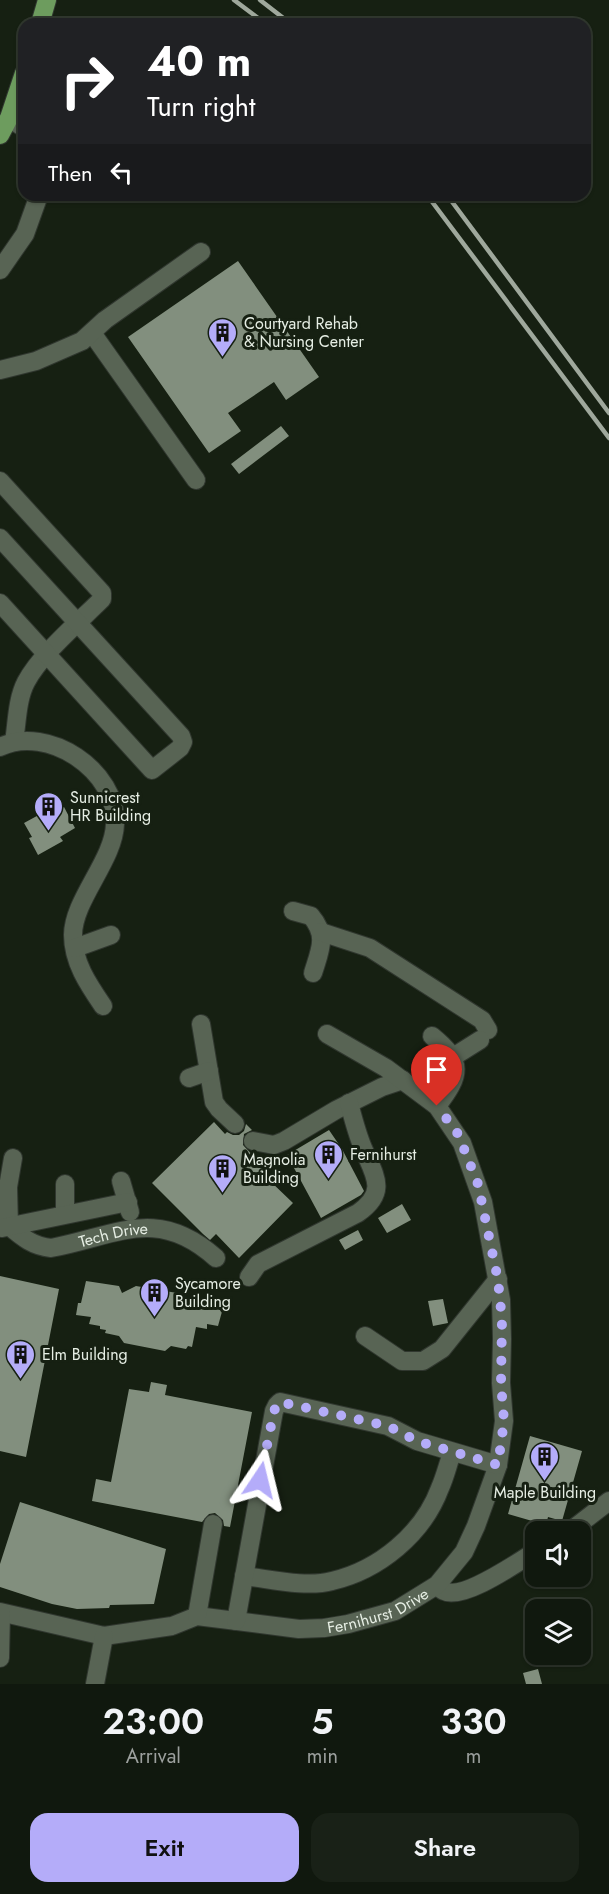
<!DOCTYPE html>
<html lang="en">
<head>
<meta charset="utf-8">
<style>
  :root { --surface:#10180e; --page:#192117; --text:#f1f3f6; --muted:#9ca09e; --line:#30372e; --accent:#b4acf9 }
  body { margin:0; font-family:Jost,sans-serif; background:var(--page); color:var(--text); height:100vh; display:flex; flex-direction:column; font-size:22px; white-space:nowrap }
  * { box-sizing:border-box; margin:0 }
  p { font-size:20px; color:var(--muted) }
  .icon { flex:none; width:33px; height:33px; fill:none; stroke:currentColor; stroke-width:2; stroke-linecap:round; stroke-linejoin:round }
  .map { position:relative; height:1684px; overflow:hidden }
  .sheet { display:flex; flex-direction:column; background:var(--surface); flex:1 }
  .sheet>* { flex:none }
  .top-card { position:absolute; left:18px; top:18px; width:573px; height:183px; border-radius:18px; box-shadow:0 2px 4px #0004,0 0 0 2px var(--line); background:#202124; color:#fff; overflow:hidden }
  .tools { position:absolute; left:525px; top:1521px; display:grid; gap:12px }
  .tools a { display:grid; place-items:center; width:66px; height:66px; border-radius:12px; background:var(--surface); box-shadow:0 2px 4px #0004,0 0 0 2px var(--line); font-size:30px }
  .pin { position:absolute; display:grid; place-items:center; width:51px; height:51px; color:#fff; margin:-62px -26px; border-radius:50% 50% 50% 0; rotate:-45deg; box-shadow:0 0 6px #0007 }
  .pin .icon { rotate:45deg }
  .me { position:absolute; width:66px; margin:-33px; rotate:10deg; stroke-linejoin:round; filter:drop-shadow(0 0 4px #0008) }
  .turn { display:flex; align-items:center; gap:21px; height:126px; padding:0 30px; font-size:27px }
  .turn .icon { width:78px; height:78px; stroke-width:2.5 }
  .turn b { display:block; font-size:42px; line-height:51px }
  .then { display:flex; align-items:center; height:57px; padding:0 30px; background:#0003; gap:12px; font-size:22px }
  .eta { display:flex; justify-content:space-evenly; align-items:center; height:102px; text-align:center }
  .eta b { font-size:36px; font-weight:600; line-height:42px }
  .primary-button { display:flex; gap:12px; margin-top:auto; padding:12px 30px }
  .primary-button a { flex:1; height:69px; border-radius:18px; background:var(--accent); color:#111; font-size:24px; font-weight:600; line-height:69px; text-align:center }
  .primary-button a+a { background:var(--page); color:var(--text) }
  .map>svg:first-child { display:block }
  .building { fill:#828f7e }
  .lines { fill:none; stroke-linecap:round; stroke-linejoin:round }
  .minor-casing { stroke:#30372f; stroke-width:20 }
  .major-casing { stroke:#30372f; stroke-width:20 }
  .minor { stroke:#586454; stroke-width:18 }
  .major { stroke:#6d9c5e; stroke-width:18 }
  .rail { stroke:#9fa89c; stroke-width:4.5 }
  .route { stroke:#b4acf9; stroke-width:10; stroke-dasharray:0 18 }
  .labels { text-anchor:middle; stroke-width:6; stroke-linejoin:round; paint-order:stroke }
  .poi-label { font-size:16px; fill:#e6eee4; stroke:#162012; text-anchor:start }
  .street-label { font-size:16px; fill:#e6eee4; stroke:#162012 }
</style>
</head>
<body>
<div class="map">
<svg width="609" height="1684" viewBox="0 0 609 1684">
  <rect width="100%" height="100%" fill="#162012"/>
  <!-- building -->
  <path class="building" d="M238 261 319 377 286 400 274 382 228 413 241 431 209 453 128 337Z
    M281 426 289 436 239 474 231 464Z
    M64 807 75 828 60 837 63 841 38 855 29 838 32 837 24 823 46 811 48 816Z
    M214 1122 225 1134 227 1132 233 1135H239L244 1131 246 1124 252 1130 244 1134 243 1145 273 1177 269 1180 293 1203 239 1258 216 1234 210 1240 203 1234 152 1183Z
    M329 1130 342 1149 364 1191 361 1195 321 1218 287 1155Z
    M402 1204 411 1220 387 1233 378 1218Z
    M358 1230 363 1240 345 1250 339 1240Z
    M0 1276 59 1289 26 1457 0 1451Z
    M86 1281 119 1286 122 1293 136 1286 177 1293 183 1302 197 1301 204 1297 218 1299 223 1308 218 1326 207 1324V1329L196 1327 192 1347 188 1346 186 1349 171 1346 165 1351 124 1343 119 1336 105 1333 106 1330 100 1329V1326L89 1324 91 1317 76 1315 78 1303H81Z
    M443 1299 448 1323 433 1326 428 1301Z
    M151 1382 167 1385 165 1395 252 1412 230 1527 224 1526 223 1520 215 1513 209 1514 202 1522 92 1501 96 1479 111 1482 129 1389 149 1392Z
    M530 1436 582 1451 562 1521 548 1517 546 1525 508 1514Z
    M20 1502 166 1549 154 1604 110 1605 109 1608 77 1609 52 1604 0 1587V1564Z
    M538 1669 542 1684H526L523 1673Z"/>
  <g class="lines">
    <defs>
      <g id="minor">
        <path d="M9 118 24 128"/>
        <path d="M0 270 25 234 39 195"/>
        <path d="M92 333 196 480"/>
        <path d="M0 370 36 361 82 341 105 320 201 252"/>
        <path d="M0 481 102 593V599C79 622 41 654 26 682 17 699 17 723 14 742"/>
        <path d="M0 538 181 736 183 742 180 748 152 770 0 603"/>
        <path d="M0 747C48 724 118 771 115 824 114 860 73 900 73 935 73 962 88 984 103 1006"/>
        <path d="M293 911 311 916C328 936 320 950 313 973"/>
        <path d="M321 932 370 948 482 1020 488 1030"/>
        <path d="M75 948 111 935"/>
        <path d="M201 1024 214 1102 219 1109 235 1124"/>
        <path d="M432 1036C464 1062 461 1075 437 1106"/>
        <path d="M453 1057 480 1040"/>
        <path d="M189 1078 209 1071"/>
        <path d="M253 1141 274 1145 284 1141 336 1110 382 1087 403 1080"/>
        <path d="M121 1181 130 1212"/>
        <path d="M65 1184V1213"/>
        <path id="s1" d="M9 1226C23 1238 33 1246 51 1248 116 1236 157 1205 216 1258"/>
        <path d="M9 1226 8 1187 13 1158"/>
        <path d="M2 1228 128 1202"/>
        <path d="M249 1277 258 1264 358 1213C388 1192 375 1176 363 1148 357 1134 353 1118 349 1103"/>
        <path d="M365 1336 402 1361H423L442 1349 498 1279"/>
        <path d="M569 1532 609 1501"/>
        <path d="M244 1576C270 1579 306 1588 332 1581 379 1570 423 1534 440 1488 445 1477 448 1464 452 1453"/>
        <path d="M437 1585C439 1587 441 1590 444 1591 463 1601 518 1562 536 1551"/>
        <path id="s2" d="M0 1612 104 1636 172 1626 197 1616 299 1629 324 1628 348 1624 395 1611 437 1585 464 1552 476 1526 498 1465 504 1421 501 1383 502 1339 501 1300 483 1202 462 1143 437 1106 386 1068 327 1034"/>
        <path d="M197 1616 213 1524"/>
        <path d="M236 1621 274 1411 277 1405 280 1402 388 1426 417 1441 498 1465"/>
        <path d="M0 1658 1 1613"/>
        <path d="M95 1684 104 1636"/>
      </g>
      <path id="major" d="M40 24 47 0
        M0 135 9 118 24 73"/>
    </defs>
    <!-- minor casing -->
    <use href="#minor" class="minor-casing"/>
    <!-- major casing -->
    <use href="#major" class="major-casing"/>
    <!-- minor -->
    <use href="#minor" class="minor"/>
    <!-- major -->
    <use href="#major" class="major"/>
    <!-- rail -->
    <path class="rail" d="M234 0 266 24
      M260 0 291 24
      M427 195 609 438
      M447 195 609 413"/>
  </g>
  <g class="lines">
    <!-- route -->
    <path class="route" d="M260 1480 274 1411 277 1405 280 1402 388 1426 417 1441 498 1465 504 1421 501 1383 502 1320 498 1280 478 1184 458 1134 437 1106"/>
  </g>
  <!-- icons -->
  <defs>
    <symbol id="building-pin" viewBox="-11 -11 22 30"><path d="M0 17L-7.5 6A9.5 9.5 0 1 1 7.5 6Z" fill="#b4acf9" stroke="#162012"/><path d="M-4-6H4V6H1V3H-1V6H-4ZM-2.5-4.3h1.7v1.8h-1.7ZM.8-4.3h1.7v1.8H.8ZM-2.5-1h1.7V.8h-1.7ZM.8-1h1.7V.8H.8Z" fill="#111"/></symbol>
  </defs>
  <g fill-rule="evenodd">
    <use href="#building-pin" x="206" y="316" width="33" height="45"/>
    <use href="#building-pin" x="32" y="790" width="33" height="45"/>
    <use href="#building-pin" x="312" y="1138" width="33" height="45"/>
    <use href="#building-pin" x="206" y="1152" width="33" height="45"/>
    <use href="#building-pin" x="138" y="1276" width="33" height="45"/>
    <use href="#building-pin" x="4" y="1338" width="33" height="45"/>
    <use href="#building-pin" x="528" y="1440" width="33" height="45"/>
  </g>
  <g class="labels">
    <!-- poi labels -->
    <g class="poi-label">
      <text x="244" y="329">Courtyard Rehab<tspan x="244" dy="18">&amp; Nursing Center</tspan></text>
      <text x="70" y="803">Sunnicrest<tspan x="70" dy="18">HR Building</tspan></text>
      <text x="350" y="1160">Fernihurst</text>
      <text x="243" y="1165">Magnolia<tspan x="243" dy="18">Building</tspan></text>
      <text x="175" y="1289">Sycamore<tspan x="175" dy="18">Building</tspan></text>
      <text x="42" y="1360">Elm Building</text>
      <text x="545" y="1498" text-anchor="middle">Maple Building</text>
    </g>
    <!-- street labels -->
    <g class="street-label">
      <text dy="6" stroke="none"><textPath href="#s1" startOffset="112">Tech Drive</textPath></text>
      <text dy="6" stroke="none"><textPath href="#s2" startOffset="387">Fernihurst Drive</textPath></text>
    </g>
  </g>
</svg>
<div class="tools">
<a><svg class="icon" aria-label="sound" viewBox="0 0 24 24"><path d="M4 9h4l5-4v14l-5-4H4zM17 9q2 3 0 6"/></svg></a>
<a><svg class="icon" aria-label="layers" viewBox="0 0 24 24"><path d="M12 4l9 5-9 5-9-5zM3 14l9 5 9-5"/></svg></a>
</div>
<div class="pin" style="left:437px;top:1106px;background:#d93025"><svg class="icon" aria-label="arrive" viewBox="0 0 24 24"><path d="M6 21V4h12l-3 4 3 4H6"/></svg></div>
<svg class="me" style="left:260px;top:1480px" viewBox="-20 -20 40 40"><path d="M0-17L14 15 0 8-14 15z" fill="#b4acf9" stroke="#fff" stroke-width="4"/></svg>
<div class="top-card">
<div class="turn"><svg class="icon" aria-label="right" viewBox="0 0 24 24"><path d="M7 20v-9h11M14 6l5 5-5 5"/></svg><div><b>40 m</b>Turn right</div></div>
<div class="then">Then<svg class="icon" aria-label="left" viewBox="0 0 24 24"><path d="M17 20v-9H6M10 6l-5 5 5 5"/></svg></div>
</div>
</div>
<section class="sheet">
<div class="eta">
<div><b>23:00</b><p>Arrival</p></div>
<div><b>5</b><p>min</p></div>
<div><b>330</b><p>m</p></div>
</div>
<div class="primary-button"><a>Exit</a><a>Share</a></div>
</section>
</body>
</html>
